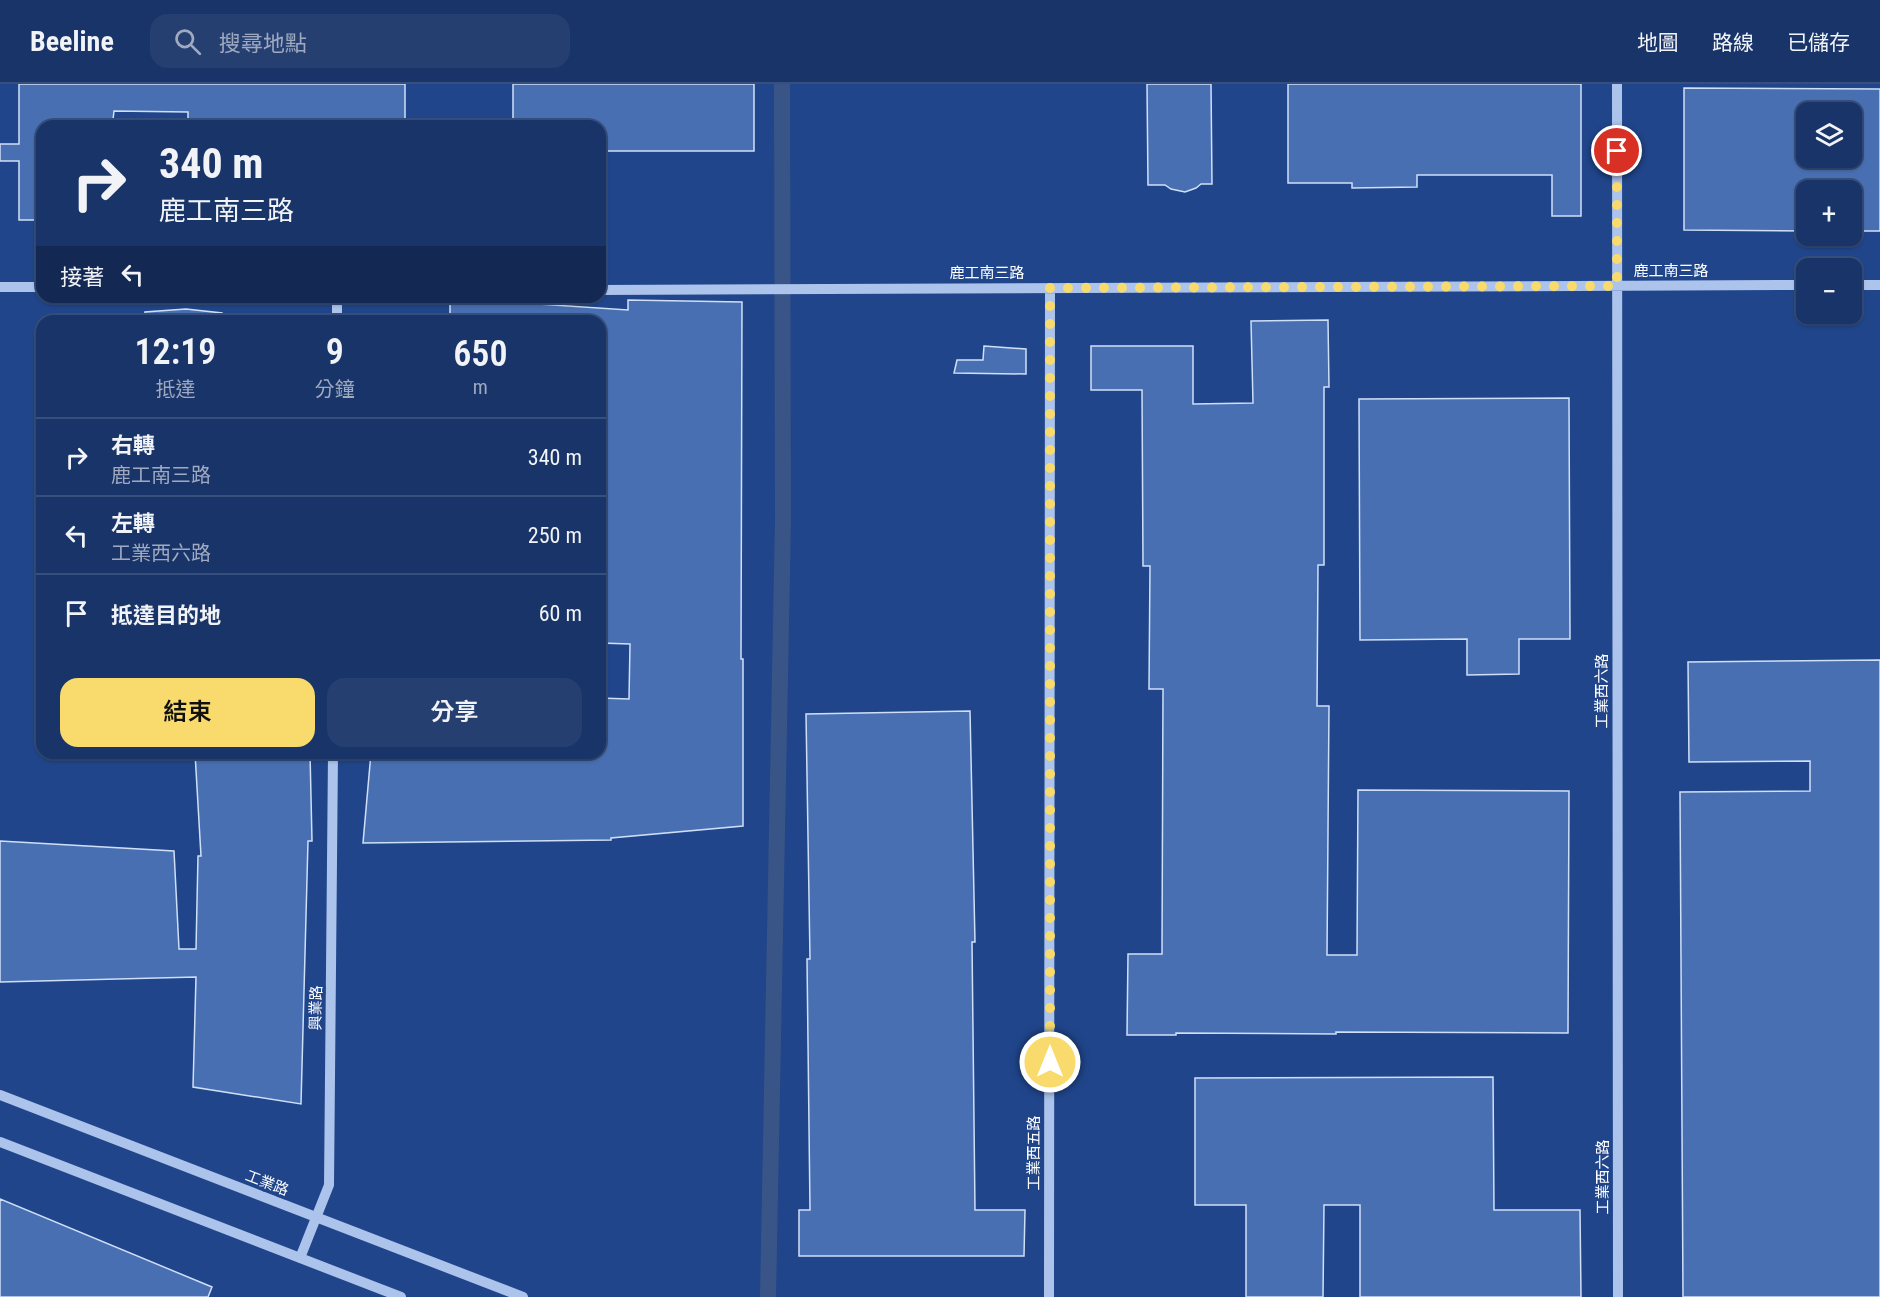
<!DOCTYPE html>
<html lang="zh-TW">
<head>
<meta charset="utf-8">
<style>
  :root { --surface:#183468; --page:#253f71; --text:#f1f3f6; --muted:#9faac0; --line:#364f7c; --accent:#f8db6c }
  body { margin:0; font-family:"Roboto Condensed","Noto Sans TC",sans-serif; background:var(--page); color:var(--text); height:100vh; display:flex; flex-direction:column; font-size:22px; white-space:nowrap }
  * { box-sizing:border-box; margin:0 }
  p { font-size:20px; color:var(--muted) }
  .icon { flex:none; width:33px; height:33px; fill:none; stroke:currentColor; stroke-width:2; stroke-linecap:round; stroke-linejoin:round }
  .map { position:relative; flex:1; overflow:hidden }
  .side { position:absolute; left:36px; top:231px; width:570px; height:444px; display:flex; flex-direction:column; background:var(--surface); border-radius:18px; box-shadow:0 2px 4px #0004,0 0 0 2px var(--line) }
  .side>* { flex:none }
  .hud { position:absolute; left:36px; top:36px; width:570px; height:183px; border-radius:18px; box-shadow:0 2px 4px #0004,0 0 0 2px var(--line); background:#183468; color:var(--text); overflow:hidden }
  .fabs { position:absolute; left:1796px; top:18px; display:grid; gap:12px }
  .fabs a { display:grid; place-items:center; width:66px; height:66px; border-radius:12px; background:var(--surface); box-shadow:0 2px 4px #0004,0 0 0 2px var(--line); font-size:30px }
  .pin { position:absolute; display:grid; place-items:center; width:51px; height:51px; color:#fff; margin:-26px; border:3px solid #fff; border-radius:50%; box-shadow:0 2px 6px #0007 }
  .me { position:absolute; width:66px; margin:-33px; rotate:0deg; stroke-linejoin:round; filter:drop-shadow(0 0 4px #0008) }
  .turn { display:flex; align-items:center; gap:21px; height:126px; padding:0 24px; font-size:27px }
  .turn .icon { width:78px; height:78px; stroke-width:2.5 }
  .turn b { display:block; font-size:42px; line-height:51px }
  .then { display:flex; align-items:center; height:57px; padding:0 24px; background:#0003; gap:12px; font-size:22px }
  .eta { display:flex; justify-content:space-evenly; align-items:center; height:102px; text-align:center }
  .eta b { font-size:36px; font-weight:600; line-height:42px }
  .action { display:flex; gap:12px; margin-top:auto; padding:12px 24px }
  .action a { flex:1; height:69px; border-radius:18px; background:var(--accent); color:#111; font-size:24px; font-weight:600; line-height:69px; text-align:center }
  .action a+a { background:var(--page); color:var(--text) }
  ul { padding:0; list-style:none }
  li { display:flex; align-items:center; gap:18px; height:78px; padding:0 24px; border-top:2px solid var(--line) }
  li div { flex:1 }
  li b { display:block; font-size:22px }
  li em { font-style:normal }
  header { display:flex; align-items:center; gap:36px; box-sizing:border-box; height:84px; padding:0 30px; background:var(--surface); border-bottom:2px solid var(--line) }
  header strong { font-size:28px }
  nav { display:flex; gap:33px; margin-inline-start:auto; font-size:21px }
  .search { width:420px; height:54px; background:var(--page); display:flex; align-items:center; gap:15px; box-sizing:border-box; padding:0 21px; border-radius:18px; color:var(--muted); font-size:22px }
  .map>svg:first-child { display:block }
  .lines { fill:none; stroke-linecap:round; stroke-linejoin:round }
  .canal { stroke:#395587; stroke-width:16 }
  .building { fill:#486fb2; stroke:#d0dff8; stroke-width:1.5; fill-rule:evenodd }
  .minor { stroke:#acc3eb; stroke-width:10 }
  .route { stroke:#f8db6c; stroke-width:10; stroke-dasharray:0 18 }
  .labels { text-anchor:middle; stroke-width:6; stroke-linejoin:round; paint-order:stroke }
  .street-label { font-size:15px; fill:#fff; stroke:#20458a }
</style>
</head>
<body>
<header>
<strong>Beeline</strong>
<div class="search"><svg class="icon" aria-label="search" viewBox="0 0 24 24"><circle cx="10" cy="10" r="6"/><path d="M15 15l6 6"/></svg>搜尋地點</div>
<nav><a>地圖</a><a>路線</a><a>已儲存</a></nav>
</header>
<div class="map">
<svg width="1880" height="1213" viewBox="0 0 1880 1213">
  <rect width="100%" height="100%" fill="#20458a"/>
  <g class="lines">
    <!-- canal -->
    <path class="canal" d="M768 1213 783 436 782 0"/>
  </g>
  <!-- building -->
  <path class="building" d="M19 0H405V42H188V28L114 27 113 36H75V42H42V136H19V77H0V60H19Z
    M513 0H754V67H600V42H513Z
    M1147 0H1211L1212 100H1201L1196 104 1185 108 1171 105 1165 101H1148Z
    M1288 0H1581V132H1552V91H1417V103L1352 104V99H1288Z
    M1684 4 1880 5V147H1851V106H1806V147L1684 146ZM1806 28H1851V74H1806Z
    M450 214 628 226V216L742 218 741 575H743V742L611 754V756L363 759 371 669H600V614L629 615 630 560 600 559V237H450Z
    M186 225 222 229 221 237H145V228Z
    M1328 236 1329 303H1324V481H1318L1317 622H1329L1327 871H1357L1358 706 1569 707 1568 949 1336 948V950L1176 949V951H1127L1128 870H1162L1163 605H1149L1150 482H1143L1142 306H1091V262H1193V320L1253 319 1251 237Z
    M984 262 1026 265V290L954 289 957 276H983Z
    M1569 314 1570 555H1519V590L1467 591V555L1360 556 1359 315Z
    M1880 576V1213H1683L1680 708 1810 707V677L1689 678 1688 578Z
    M970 627 975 858H972L975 1126H1025L1024 1172H799V1126H810L807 875H810L806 630Z
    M195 669H310L312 757H308L301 1020 193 1003 196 893 0 898V757L174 767 179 865H196L198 772H201Z
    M1493 993 1494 1126H1580L1581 1213H1360V1121H1324L1323 1213H1246V1121H1195V994Z
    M0 1115 212 1203 208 1213H0Z"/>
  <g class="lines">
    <!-- minor -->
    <path class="minor" d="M1617 0 1618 1213
      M1851 201H1880
      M0 203H42
      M600 206 1806 201
      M337 237V213
      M0 1011 523 1213
      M0 1058 401 1213
      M300 1174 329 1101 333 669
      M1049 1213 1050 204"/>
  </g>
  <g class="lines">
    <!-- route -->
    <path class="route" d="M1050 978V204L1617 202V67"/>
  </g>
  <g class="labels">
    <!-- street labels -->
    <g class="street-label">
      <text x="1671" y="192">鹿工南三路</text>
      <text x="987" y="194">鹿工南三路</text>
      <text transform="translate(1602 607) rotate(-90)" y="5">工業西六路</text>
      <text transform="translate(316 924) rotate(-89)" y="5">興業路</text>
      <text transform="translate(1034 1069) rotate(-90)" y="5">工業西五路</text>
      <text transform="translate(1603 1093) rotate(-90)" y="5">工業西六路</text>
      <text transform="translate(267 1099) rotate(21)" y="5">工業路</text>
    </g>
  </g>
</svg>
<div class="fabs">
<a><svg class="icon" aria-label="layers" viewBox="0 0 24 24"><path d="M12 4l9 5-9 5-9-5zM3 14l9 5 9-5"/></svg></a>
<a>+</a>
<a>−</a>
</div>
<div class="pin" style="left:1617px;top:67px;background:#d93025"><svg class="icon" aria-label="arrive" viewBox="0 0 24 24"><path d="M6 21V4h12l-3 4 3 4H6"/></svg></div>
<svg class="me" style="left:1050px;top:978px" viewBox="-20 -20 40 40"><circle r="17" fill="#f8db6c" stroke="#fff" stroke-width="3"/><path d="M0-11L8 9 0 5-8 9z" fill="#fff"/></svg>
<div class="hud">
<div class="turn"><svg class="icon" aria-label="right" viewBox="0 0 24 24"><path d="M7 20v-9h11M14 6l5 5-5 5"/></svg><div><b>340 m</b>鹿工南三路</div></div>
<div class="then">接著<svg class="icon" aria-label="left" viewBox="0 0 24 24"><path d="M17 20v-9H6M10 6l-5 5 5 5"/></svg></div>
</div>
<section class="side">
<div class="eta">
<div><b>12:19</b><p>抵達</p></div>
<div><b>9</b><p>分鐘</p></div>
<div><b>650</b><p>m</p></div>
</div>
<ul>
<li><svg class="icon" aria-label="right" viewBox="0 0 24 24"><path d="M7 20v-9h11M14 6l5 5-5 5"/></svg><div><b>右轉</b><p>鹿工南三路</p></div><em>340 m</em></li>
<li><svg class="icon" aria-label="left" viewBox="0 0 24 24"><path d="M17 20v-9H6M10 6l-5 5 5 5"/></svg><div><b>左轉</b><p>工業西六路</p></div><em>250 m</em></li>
<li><svg class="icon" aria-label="arrive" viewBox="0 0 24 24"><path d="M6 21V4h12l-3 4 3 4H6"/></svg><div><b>抵達目的地</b></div><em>60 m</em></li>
</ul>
<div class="action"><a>結束</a><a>分享</a></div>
</section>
</div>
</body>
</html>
